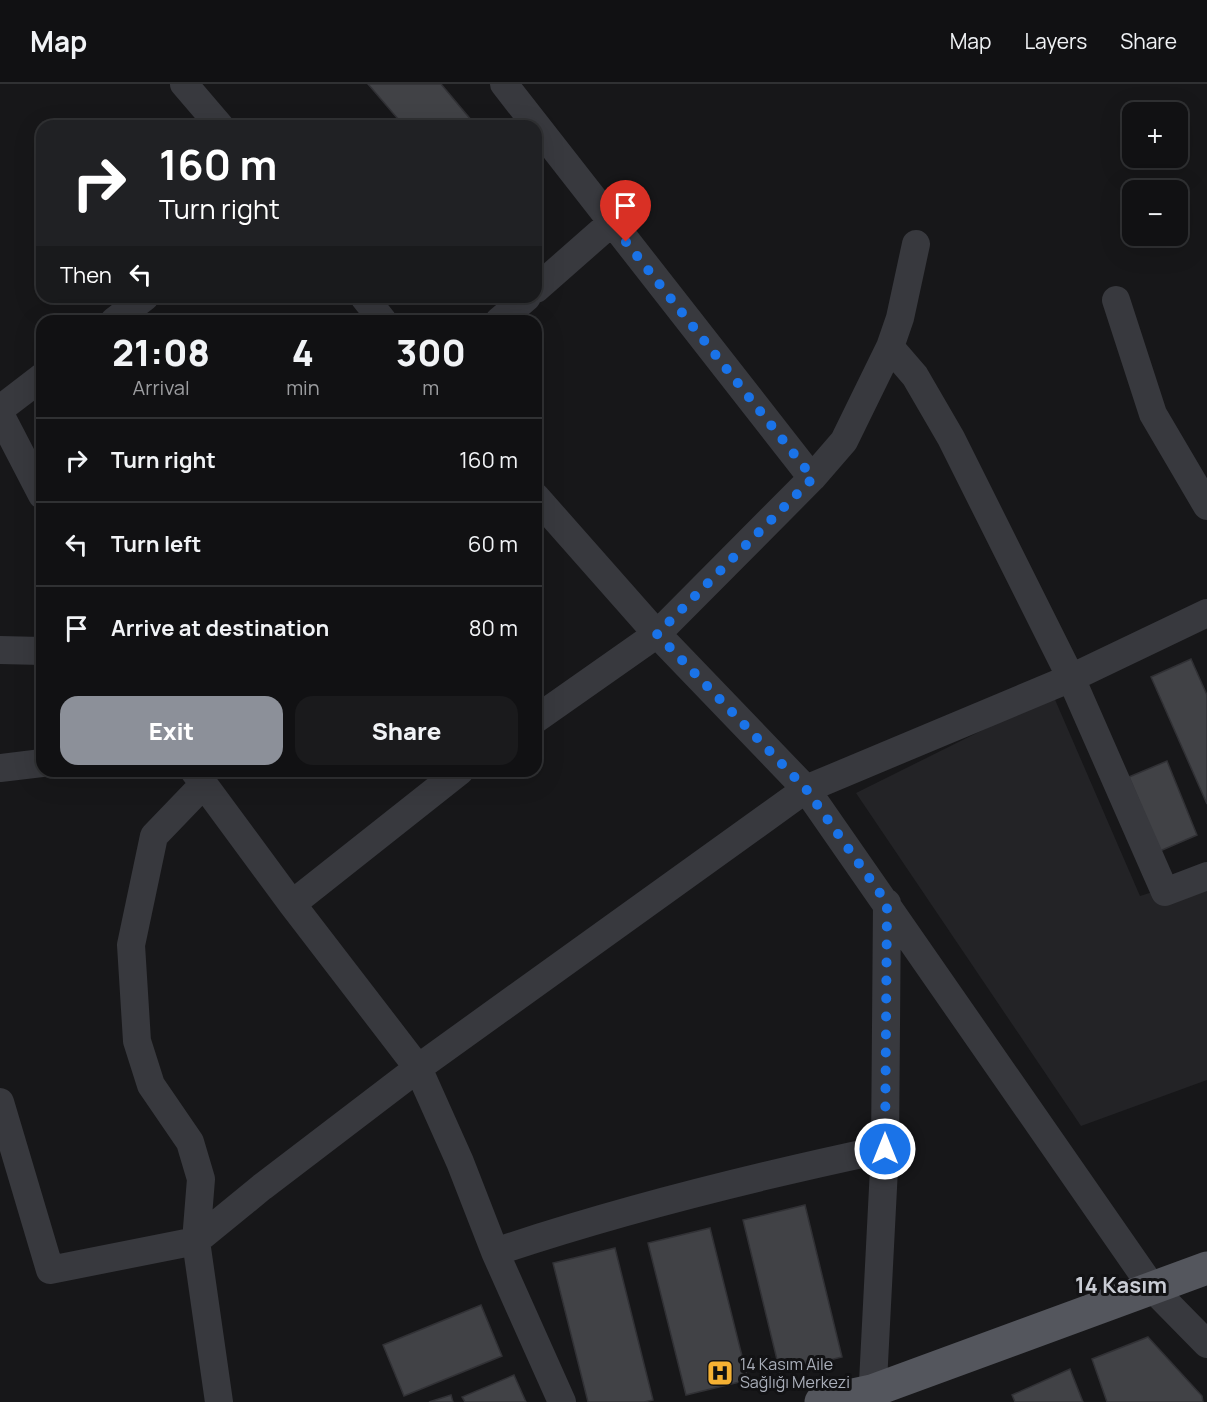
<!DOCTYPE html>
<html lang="en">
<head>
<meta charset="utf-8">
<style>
  :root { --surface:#111113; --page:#1a1a1c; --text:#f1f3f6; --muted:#9c9da0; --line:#303133; --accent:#8c9099 }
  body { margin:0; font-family:Manrope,sans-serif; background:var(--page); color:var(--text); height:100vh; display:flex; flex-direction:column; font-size:22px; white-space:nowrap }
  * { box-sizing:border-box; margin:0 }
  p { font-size:20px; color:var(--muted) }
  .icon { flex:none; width:33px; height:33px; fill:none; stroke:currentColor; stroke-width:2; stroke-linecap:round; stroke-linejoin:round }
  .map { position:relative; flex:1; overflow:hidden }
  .side { position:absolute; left:36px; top:231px; width:506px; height:462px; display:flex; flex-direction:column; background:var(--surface); border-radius:18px; box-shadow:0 6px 24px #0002,0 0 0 2px var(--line) }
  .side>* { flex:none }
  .top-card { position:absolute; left:36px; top:36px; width:506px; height:183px; border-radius:18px; box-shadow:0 6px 24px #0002,0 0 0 2px var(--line); background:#202124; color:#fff; overflow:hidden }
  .fabs { position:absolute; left:1122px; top:18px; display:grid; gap:12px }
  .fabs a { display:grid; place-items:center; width:66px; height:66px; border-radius:12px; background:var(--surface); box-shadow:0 6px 24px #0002,0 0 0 2px var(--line); font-size:30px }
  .pin { position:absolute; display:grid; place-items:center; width:51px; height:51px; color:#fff; margin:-62px -26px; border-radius:50% 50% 50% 0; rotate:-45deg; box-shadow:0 0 6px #0007 }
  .pin .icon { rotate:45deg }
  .me { position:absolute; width:66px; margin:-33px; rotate:0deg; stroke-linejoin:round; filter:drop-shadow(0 0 4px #0008) }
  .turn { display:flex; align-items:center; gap:21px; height:126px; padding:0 24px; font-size:27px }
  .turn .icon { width:78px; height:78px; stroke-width:2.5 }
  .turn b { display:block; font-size:42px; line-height:51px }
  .then { display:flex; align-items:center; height:57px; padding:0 24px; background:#0003; gap:12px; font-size:22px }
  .eta { display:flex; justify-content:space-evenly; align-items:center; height:102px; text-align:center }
  .eta b { font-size:36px; font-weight:800; line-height:42px }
  .primary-button { display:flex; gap:12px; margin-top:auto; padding:12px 24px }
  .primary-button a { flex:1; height:69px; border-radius:18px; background:var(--accent); color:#fff; font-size:24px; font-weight:800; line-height:69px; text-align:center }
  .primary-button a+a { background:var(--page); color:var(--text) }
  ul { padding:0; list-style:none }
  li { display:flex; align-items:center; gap:18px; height:84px; padding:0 24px; border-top:2px solid var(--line) }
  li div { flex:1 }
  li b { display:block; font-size:22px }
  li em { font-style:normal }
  header { display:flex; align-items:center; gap:36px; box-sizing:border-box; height:84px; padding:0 30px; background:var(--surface); border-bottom:2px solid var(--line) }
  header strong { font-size:28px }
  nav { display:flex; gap:33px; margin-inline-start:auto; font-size:21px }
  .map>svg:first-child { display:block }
  .built { fill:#232326 }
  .building { fill:#414246; stroke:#313135; stroke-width:1.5 }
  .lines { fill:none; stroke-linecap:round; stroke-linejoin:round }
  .minor { stroke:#38393e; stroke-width:28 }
  .major { stroke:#54565d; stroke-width:33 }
  .route { stroke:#1a73e8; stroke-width:10; stroke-dasharray:0 18 }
  .labels { text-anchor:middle; stroke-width:6; stroke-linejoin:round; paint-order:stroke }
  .poi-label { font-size:16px; fill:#a9aeb9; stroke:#121214; text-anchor:start }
  .district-label { font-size:22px; font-weight:bold; fill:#cacdd5; stroke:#121214 }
</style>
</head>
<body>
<header>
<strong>Map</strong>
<nav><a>Map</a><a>Layers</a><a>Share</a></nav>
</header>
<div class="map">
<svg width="1207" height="1318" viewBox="0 0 1207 1318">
  <rect width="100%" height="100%" fill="#171719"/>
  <!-- built -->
  <path class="built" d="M1053 611 1140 812 1207 791V996L1081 1042 856 709Z"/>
  <!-- building -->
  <path class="building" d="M368 0H441L472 37 466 42H404Z
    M1191 575 1207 611V720L1151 593Z
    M1167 677 1197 751 1160 767 1129 693Z
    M805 1121 842 1273 780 1288 743 1136Z
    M710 1144 748 1296 686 1311 648 1159Z
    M615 1164 653 1316 644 1318H588L553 1179Z
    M481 1221 502 1272 404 1312 383 1261Z
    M1148 1253 1202 1312 1203 1318H1107L1092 1275Z
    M1070 1285 1083 1318H1015L1012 1311Z
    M514 1291 526 1318H465L462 1313Z
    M451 1311 453 1318H429Z"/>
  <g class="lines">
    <!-- minor -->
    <path class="minor" d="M184 0 220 42
      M504 0 812 394
      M536 205 611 139
      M364 213 383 237
      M1116 216 1153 330 1207 422
      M114 237 145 213
      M499 237 527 213
      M890 263 915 292 951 354 1071 594 1165 808 1207 792
      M0 325 42 293
      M0 330 42 411
      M536 413 657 550 806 705 1154 1206 1207 1260
      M0 566 42 567
      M536 635 657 550 812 394 844 357 890 263 900 234 916 160
      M0 684 42 679
      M194 687 292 820 418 984 460 1078 495 1168 562 1318
      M204 700 154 752 131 861 137 957 151 1001 190 1058 201 1095 196 1157 219 1318
      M292 820 460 687
      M0 1018 50 1186 196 1157 262 1103 418 984 806 705 1071 594 1207 529
      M495 1168C623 1125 753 1093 885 1065
      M872 1318 885 1065 887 819"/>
    <!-- major -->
    <path class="major" d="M821 1318 872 1307 1207 1184"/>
  </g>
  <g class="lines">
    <!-- route -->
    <path class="route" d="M626 158 813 394 657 550 806 705 887 819 885 1065"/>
  </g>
  <!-- icons -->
  <defs>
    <symbol id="hospital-square" viewBox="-11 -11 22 22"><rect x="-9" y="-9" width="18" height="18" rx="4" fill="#f5b133" stroke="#121214"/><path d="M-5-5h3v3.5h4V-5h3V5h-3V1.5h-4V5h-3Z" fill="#111"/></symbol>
  </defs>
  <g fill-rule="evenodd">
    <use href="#hospital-square" x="705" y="1274" width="30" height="30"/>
  </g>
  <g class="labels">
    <!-- poi labels -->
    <g class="poi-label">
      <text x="740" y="1286">14 Kasım Aile<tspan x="740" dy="18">Sağlığı Merkezi</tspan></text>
    </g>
    <!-- district labels -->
    <g class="district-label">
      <text x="1121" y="1209">14 Kasım</text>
    </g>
  </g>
</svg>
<div class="fabs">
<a>+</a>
<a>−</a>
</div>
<div class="pin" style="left:626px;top:158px;background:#d93025"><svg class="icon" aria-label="arrive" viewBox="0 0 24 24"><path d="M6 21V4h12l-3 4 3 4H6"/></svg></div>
<svg class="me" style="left:885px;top:1065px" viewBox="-20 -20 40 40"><circle r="17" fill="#1a73e8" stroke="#fff" stroke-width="3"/><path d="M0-11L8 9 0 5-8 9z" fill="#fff"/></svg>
<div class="top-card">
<div class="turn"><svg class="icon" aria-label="right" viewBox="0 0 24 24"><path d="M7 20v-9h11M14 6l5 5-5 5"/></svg><div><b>160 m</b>Turn right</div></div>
<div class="then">Then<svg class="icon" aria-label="left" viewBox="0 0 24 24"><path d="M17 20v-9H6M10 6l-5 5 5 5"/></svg></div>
</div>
<section class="side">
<div class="eta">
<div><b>21:08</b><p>Arrival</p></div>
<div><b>4</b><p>min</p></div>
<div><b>300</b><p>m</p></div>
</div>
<ul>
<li><svg class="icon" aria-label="right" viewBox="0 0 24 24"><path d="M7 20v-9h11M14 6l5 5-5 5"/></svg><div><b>Turn right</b></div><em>160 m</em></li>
<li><svg class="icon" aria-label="left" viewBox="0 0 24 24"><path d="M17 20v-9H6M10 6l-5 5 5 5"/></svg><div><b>Turn left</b></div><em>60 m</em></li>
<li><svg class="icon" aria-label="arrive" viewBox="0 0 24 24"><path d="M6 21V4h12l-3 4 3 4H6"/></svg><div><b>Arrive at destination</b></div><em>80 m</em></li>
</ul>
<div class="primary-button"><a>Exit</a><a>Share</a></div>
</section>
</div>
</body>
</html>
